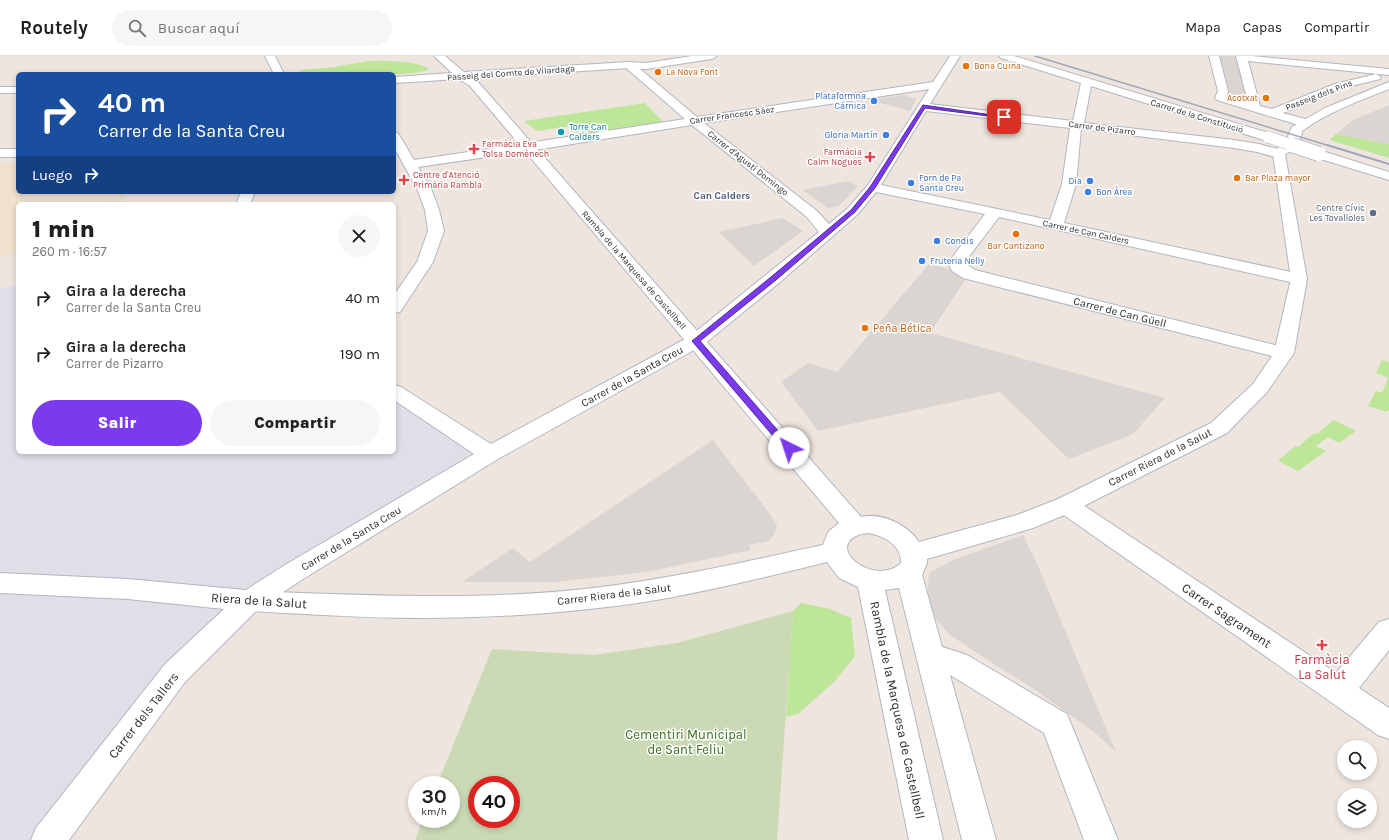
<!DOCTYPE html>
<html lang="es">
<head>
<meta charset="utf-8">
<style>
  :root { --surface:#fff; --page:#f6f6f6; --text:#202124; --muted:#757577; --line:#e0e0e0; --accent:#7c3aed }
  body { margin:0; font-family:Karla,sans-serif; background:var(--page); color:var(--text); height:100vh; display:flex; flex-direction:column; font-size:15px; white-space:nowrap }
  * { box-sizing:border-box; margin:0 }
  p { font-size:13px; color:var(--muted) }
  .icon { flex:none; width:22px; height:22px; fill:none; stroke:currentColor; stroke-width:2; stroke-linecap:round; stroke-linejoin:round }
  .map { position:relative; flex:1; overflow:hidden }
  .sheet { position:absolute; left:16px; top:146px; width:380px; height:252px; display:flex; flex-direction:column; background:var(--surface); border-radius:6px; box-shadow:0 2px 6px #0003 }
  .sheet>* { flex:none }
  .top-card { position:absolute; left:16px; top:16px; width:380px; height:122px; border-radius:6px; box-shadow:0 2px 6px #0003; background:#1a4fa0; color:#fff; overflow:hidden }
  .tools { position:absolute; left:1337px; top:684px; display:grid; gap:8px }
  .tools a { display:grid; place-items:center; width:40px; height:40px; border-radius:50%; background:var(--surface); box-shadow:0 2px 6px #0003; font-size:20px }
  .speed { position:absolute; left:408px; top:720px; display:flex; gap:8px; font-size:20px; font-weight:700; text-align:center }
  .speed>* { display:grid; place-content:center; width:52px; height:52px; border-radius:50%; background:var(--surface); box-shadow:0 2px 6px #0003; line-height:1 }
  .speed small { font-size:10px; font-weight:400 }
  .speed .limit { border:6px solid #d22; background:#fff; color:#111 }
  .pin { position:absolute; display:grid; place-items:center; width:34px; height:34px; color:#fff; margin:-17px; border-radius:8px; box-shadow:0 2px 6px #0006 }
  .me { position:absolute; width:44px; margin:-22px; rotate:319deg; stroke-linejoin:round; filter:drop-shadow(0 0 3px #0008) }
  .turn { display:flex; align-items:center; gap:14px; height:84px; padding:0 16px; font-size:18px }
  .turn .icon { width:52px; height:52px; stroke-width:2.5 }
  .turn b { display:block; font-size:28px; line-height:34px }
  .then { display:flex; align-items:center; height:38px; padding:0 16px; background:#0003; gap:8px; font-size:15px }
  .round { display:grid; place-items:center; flex:none; width:42px; height:42px; border-radius:21px; background:var(--page) }
  .headline { display:flex; align-items:center; justify-content:space-between; height:68px; padding:0 16px }
  h1 { font-size:24px; font-weight:800; line-height:30px }
  .action { display:flex; gap:8px; margin-top:auto; padding:8px 16px }
  .action a { flex:1; height:46px; border-radius:24px; background:var(--accent); color:#fff; font-size:16px; font-weight:800; line-height:46px; text-align:center }
  .action a+a { background:var(--page); color:var(--text) }
  ul { padding:0; list-style:none }
  li { display:flex; align-items:center; gap:12px; height:56px; padding:0 16px }
  li div { flex:1 }
  li b { display:block; font-size:15px }
  li em { font-style:normal }
  header { display:flex; align-items:center; gap:24px; box-sizing:border-box; height:56px; padding:0 20px; background:var(--surface); border-bottom:1px solid var(--line) }
  header strong { font-size:19px }
  nav { display:flex; gap:22px; margin-inline-start:auto; font-size:14px }
  .search { width:280px; height:36px; background:var(--page); display:flex; align-items:center; gap:10px; box-sizing:border-box; padding:0 14px; border-radius:22px; color:var(--muted); font-size:15px }
  .map>svg:first-child { display:block }
  .industrial { fill:#e0dee6 }
  .education { fill:#f0e0cd }
  .green { fill:#bee698 }
  .cemetery { fill:#cbd9b4; fill-rule:evenodd }
  .plaza { fill:#dad5d1 }
  .lines { fill:none; stroke-linecap:round; stroke-linejoin:round }
  .pedestrian-casing { stroke:#b2b6c0; stroke-width:2 }
  .minor-casing { stroke:#b2b6c0; stroke-width:2 }
  .tertiary-casing { stroke:#b2b6c0; stroke-width:2 }
  .pedestrian { fill:#fff; fill-rule:evenodd }
  .minor { fill:#fff; fill-rule:evenodd }
  .tertiary { fill:#fff; fill-rule:evenodd }
  .rail-far1 { stroke:#a0a6b7; stroke-width:1.5 }
  .rail { stroke:#a0a6b7; stroke-width:2 }
  .minor-bridge-far1-casing { stroke:#b2b6c0; stroke-width:12; stroke-linecap:butt }
  .minor-bridge-casing { stroke:#b2b6c0; stroke-width:16; stroke-linecap:butt }
  .minor-bridge-far1 { stroke:#fff; stroke-width:11 }
  .minor-bridge { stroke:#fff; stroke-width:14 }
  .route { fill:#7c3aed; stroke:#51269a }
  .food-dot { fill:#e8710a; stroke:#fff; stroke-width:1.5 }
  .shop-dot { fill:#3f7fe0; stroke:#fff; stroke-width:1.5 }
  .culture-dot { fill:#0f9aa8; stroke:#fff; stroke-width:1.5 }
  .health-dot { fill:#e0444e; stroke:#fff; stroke-width:1.5 }
  .service-dot { fill:#5c6f8a; stroke:#fff; stroke-width:1.5 }
  .labels { text-anchor:middle; stroke-width:3; stroke-linejoin:round; paint-order:stroke }
  .far-food-label { font-size:9px; fill:#c56008; stroke:#fff; text-anchor:start }
  .far-street-label { font-size:9px; fill:#2c2c2c; stroke:#fff }
  .far-shop-label { font-size:9px; fill:#366cbe; stroke:#fff; text-anchor:start }
  .far-culture-label { font-size:9px; fill:#0d838f; stroke:#fff; text-anchor:start }
  .far-health-label { font-size:9px; fill:#be3a42; stroke:#fff; text-anchor:start }
  .far-service-label { font-size:9px; fill:#4e5e75; stroke:#fff; text-anchor:end }
  .far-neighbourhood-label { font-size:10px; font-weight:bold; fill:#4a5b7f; stroke:#fff }
  .street-label { font-size:11px; fill:#2c2c2c; stroke:#fff }
  .food-label { font-size:11px; fill:#c56008; stroke:#fff; text-anchor:start }
  .near-street-label { font-size:13px; fill:#2c2c2c; stroke:#fff }
  .near-health-label { font-size:13px; fill:#be3a42; stroke:#fff }
  .near-park-label { font-size:13px; fill:#356d18; stroke:#fff }
</style>
</head>
<body>
<header>
<strong>Routely</strong>
<div class="search"><svg class="icon" aria-label="search" viewBox="0 0 24 24"><circle cx="10" cy="10" r="6"/><path d="M15 15l6 6"/></svg>Buscar aquí</div>
<nav><a>Mapa</a><a>Capas</a><a>Compartir</a></nav>
</header>
<div class="map">
<svg width="1389" height="784" viewBox="0 0 1389 784">
  <rect width="100%" height="100%" fill="#eee5de"/>
  <!-- industrial -->
  <path class="industrial" d="M18 230V396H394V327L490 398 250 545 48 784H0V232Z"/>
  <!-- education -->
  <path class="education" d="M0 107H18V136H129L120 148H18V198L0 200Z"/>
  <!-- green -->
  <path class="green" d="M368 5C380 4 421 5 429 13 418 22 319 18 299 18L298 16 302 14 334 11Z
    M645 47 663 66 580 79 572 70 537 75 524 65Z
    M1336 78 1389 88V102L1330 84Z
    M1382 304 1389 306V354L1387 356 1368 350 1376 335 1382 337 1388 322 1376 317Z
    M1334 364 1356 375 1339 387 1328 381 1316 390 1326 395 1298 415 1278 405 1295 390 1298 391 1314 377 1317 378Z
    M801 547 830 553 851 562 855 600 835 625 798 658 786 661 793 555Z"/>
  <!-- cemetery -->
  <path class="cemetery" d="M793 555 777 784H415L423 763H451V729H437L492 593 594 599 677 587ZM477 729H511V763H477Z"/>
  <!-- plaza -->
  <path class="plaza" d="M1216 0H1238L1247 40 1237 41 1226 38Z
    M903 39 916 43 910 55 869 44Z
    M1389 49V88L1336 78 1353 64Z
    M848 125 858 130 839 150 828 152 803 134Z
    M783 162 803 175 754 210 719 176Z
    M929 208 969 218 930 277 1165 342 1133 378 1069 403 1000 336 818 375 781 326 808 307 837 316Z
    M713 384 770 458 777 470 774 478 769 485 749 489 751 494 646 516 555 526H462L513 492 530 506Z
    M1023 479 1035 503 1116 696 1094 676 1037 635 989 605 950 579 932 559 927 541 929 517 953 504Z"/>
  <g class="lines">
    <defs>
      <path id="pedestrian" d="M394 76 398 77 414 104 528 87 532 88 534 91 532 94 528 95 418 111 432 135 439 154 444 175 433 206 400 256 394 257V239L417 206 428 175 425 154 418 135 394 91Z"/>
      <path id="minor" d="M265 0H275L284 18H274Z
        M950 0H960L930 48 1073 65 1081 27 1001 2 999 0H1014L1272 78 1274 81 1272 84H1264L1091 30 1084 67 1234 84 1259 88 1284 95 1285 98 1284 101 1279 102 1257 96 1234 92 1081 73 1076 128 1064 167 1305 219 1307 223 1305 227 1299 228 999 161 964 207 975 214 1291 293 1294 297 1291 301 1284 303 963 222 952 215 948 207 985 158 876 136 858 158 779 227 703 289 498 403 303 523 259 552 185 626 69 784H31L36 772 165 608 224 553 128 543 0 537V517L128 523 246 534 285 509 474 398 394 344V329L401 331 491 388 689 281 819 176 807 161 692 69 528 95 524 94 522 91 524 88 528 87 685 63 625 11 624 9 625 7H633L697 61 933 26ZM929 33 868 129 848 152 829 168 817 155 704 67ZM926 55 1070 72 1062 128 1050 164 881 129Z
        M1209 0H1219L1228 35 1227 40 1248 46 1236 0H1252L1389 13V19L1248 5 1260 50 1272 53 1335 28 1376 18 1381 21 1380 23 1343 32 1283 57 1309 64 1311 67 1309 70 1305 71 1217 44 1215 42 1218 35Z
        M0 93H18V101H0Z
        M1319 94 1389 116V124L1314 101 1313 98 1314 95Z
        M241 136H255L250 148H236Z
        M1066 441 1074 443 1336 617 1379 566 1389 563V594L1359 632 1389 652V683L1378 679 1058 455 1054 449 1058 443Z
        M930 587 967 599 1067 658 1118 784H1084L1044 677 947 617 920 607 916 599 920 591Z"/>
      <path id="tertiary" d="M434 0H445L464 16 629 6 646 7 692 0H717L712 3 646 13 629 12 472 22 478 26 861 461C882 456 908 469 919 486L1017 459 1058 443 1211 367 1253 328 1274 297 1291 223 1273 98 1275 93C1288 89 1287 80 1292 71L1325 52 1389 26V33C1359 45 1328 56 1302 75 1302 83 1293 96 1285 98L1307 223 1294 297 1267 336 1227 377 1074 455 1033 472 927 503V507L922 519 996 784H962L899 532 885 534 943 784H909L858 531 839 522 827 506C757 523 687 541 616 550 552 558 487 562 423 562 365 562 308 558 250 555L241 552 237 545 241 538 250 535C362 539 473 545 585 533 666 524 744 506 823 489L828 476 839 467 470 30 459 23 394 27V21L452 17ZM868 477C884 480 901 488 901 507 876 531 827 494 856 480 859 478 864 478 868 477Z
        M0 31H18V37H0Z"/>
    </defs>
    <!-- pedestrian casing -->
    <use href="#pedestrian" class="pedestrian-casing"/>
    <!-- minor casing -->
    <use href="#minor" class="minor-casing"/>
    <!-- tertiary casing -->
    <use href="#tertiary" class="tertiary-casing"/>
    <!-- pedestrian -->
    <use href="#pedestrian" class="pedestrian"/>
    <!-- minor -->
    <use href="#minor" class="minor"/>
    <!-- tertiary -->
    <use href="#tertiary" class="tertiary"/>
    <!-- rail-far1 -->
    <path class="rail-far1" d="M1035 0 1330 90"/>
    <!-- rail -->
    <path class="rail" d="M1327 89 1389 108"/>
    <defs>
      <path id="minor-bridge-far1" d="M1268 81 1295 90"/>
      <path id="minor-bridge" d="M1292 89 1319 98"/>
    </defs>
    <!-- minor-bridge-far1 casing -->
    <use href="#minor-bridge-far1" class="minor-bridge-far1-casing"/>
    <!-- minor-bridge casing -->
    <use href="#minor-bridge" class="minor-bridge-casing"/>
    <!-- minor-bridge-far1 -->
    <use href="#minor-bridge-far1" class="minor-bridge-far1"/>
    <!-- minor-bridge -->
    <use href="#minor-bridge" class="minor-bridge"/>
  </g>
  <!-- route -->
  <path class="route" d="M923 49 1006 61 1004 62 925 52 875 132 855 156 776 224 700 285 793 392 789 395 785 394 692 285 771 221 851 154 870 131Z"/>
  <!-- markers -->
  <g class="food-dot">
    <circle cx="966" cy="10" r="4"/>
    <circle cx="658" cy="16" r="4"/>
    <circle cx="1266" cy="42" r="4"/>
    <circle cx="1237" cy="122" r="4"/>
    <circle cx="1016" cy="178" r="4"/>
    <circle cx="865" cy="272" r="4"/>
  </g>
  <g class="shop-dot">
    <circle cx="874" cy="45" r="4"/>
    <circle cx="886" cy="79" r="4"/>
    <circle cx="1090" cy="125" r="4"/>
    <circle cx="911" cy="127" r="4"/>
    <circle cx="1088" cy="136" r="4"/>
    <circle cx="937" cy="185" r="4"/>
    <circle cx="922" cy="205" r="4"/>
  </g>
  <circle class="culture-dot" cx="561" cy="76" r="4"/>
  <g class="health-dot">
    <path d="M472 87h4v4h4v4h-4v4h-4v-4h-4v-4h4z"/>
    <path d="M868 95h4v4h4v4h-4v4h-4v-4h-4v-4h4z"/>
    <path d="M402 118h4v4h4v4h-4v4h-4v-4h-4v-4h4z"/>
    <path d="M1320 583h4v4h4v4h-4v4h-4v-4h-4v-4h4z"/>
  </g>
  <circle class="service-dot" cx="1373" cy="157" r="4"/>
  <g class="labels">
    <!-- far-food labels -->
    <g class="far-food-label">
      <text x="974" y="13">Bona Cuina</text>
      <text x="666" y="19">La Nova Font</text>
      <text x="1258" y="45" text-anchor="end">Acotxat</text>
      <text x="1245" y="125">Bar Plaza mayor</text>
      <text x="1016" y="193" text-anchor="middle">Bar Cantizano</text>
    </g>
    <!-- far-street labels -->
    <g class="far-street-label">
      <text transform="translate(511 17) rotate(-4)" y="3">Passeig del Comte de Vilardaga</text>
      <text transform="translate(1319 39) rotate(-21)" y="3">Passeig dels Pins</text>
      <text transform="translate(732 59) rotate(-8)" y="3">Carrer Francesc Sáez</text>
      <text transform="translate(1197 60) rotate(17)" y="3">Carrer de la Constitució</text>
      <text transform="translate(1102 72) rotate(7)" y="3">Carrer de Pizarro</text>
      <text transform="translate(748 107) rotate(38)" y="3">Carrer d'Agustí Domingo</text>
      <text transform="translate(1086 176) rotate(12)" y="3">Carrer de Can Calders</text>
      <text transform="translate(634 214) rotate(49)" y="3">Rambla de la Marquesa de Castellbell</text>
    </g>
    <!-- far-shop labels -->
    <g class="far-shop-label">
      <text x="866" y="43" text-anchor="end">Plataformna<tspan x="866" dy="10">Cárnica</tspan></text>
      <text x="878" y="82" text-anchor="end">Gloria Martín</text>
      <text x="919" y="125">Forn de Pa<tspan x="919" dy="10">Santa Creu</tspan></text>
      <text x="1082" y="128" text-anchor="end">Dia</text>
      <text x="1096" y="139">Bon Àrea</text>
      <text x="945" y="188">Condis</text>
      <text x="930" y="208">Fruteria Nelly</text>
    </g>
    <!-- far-culture labels -->
    <g class="far-culture-label">
      <text x="569" y="74">Torre Can<tspan x="569" dy="10">Calders</tspan></text>
    </g>
    <!-- far-health labels -->
    <g class="far-health-label">
      <text x="482" y="91">Farmàcia Eva<tspan x="482" dy="10">Tolsa Domènech</tspan></text>
      <text x="862" y="99" text-anchor="end">Farmàcia<tspan x="862" dy="10">Calm Nogues</tspan></text>
      <text x="413" y="122">Centre d'Atenció<tspan x="413" dy="10">Primària Rambla</tspan></text>
    </g>
    <!-- far-service labels -->
    <g class="far-service-label">
      <text x="1365" y="155">Centre Cívic<tspan x="1365" dy="10">Les Tovalloles</tspan></text>
    </g>
    <!-- far-neighbourhood labels -->
    <g class="far-neighbourhood-label">
      <text x="722" y="143">Can Calders</text>
    </g>
    <!-- street labels -->
    <g class="street-label">
      <text transform="translate(1120 256) rotate(14)" y="4">Carrer de Can Güell</text>
      <text transform="translate(632 320) rotate(-29)" y="4">Carrer de la Santa Creu</text>
      <text transform="translate(1160 401) rotate(-27)" y="4">Carrer Riera de la Salut</text>
      <text transform="translate(351 482) rotate(-31)" y="4">Carrer de la Santa Creu</text>
      <text transform="translate(614 538) rotate(-7)" y="4">Carrer Riera de la Salut</text>
    </g>
    <!-- food labels -->
    <g class="food-label">
      <text x="873" y="276">Peña Bética</text>
    </g>
    <!-- near-street labels -->
    <g class="near-street-label">
      <text transform="translate(259 544) rotate(4)" y="5">Riera de la Salut</text>
      <text transform="translate(1227 559) rotate(34)" y="5">Carrer Sagrament</text>
      <text transform="translate(898 654) rotate(78)" y="5">Rambla de la Marquesa de Castellbell</text>
      <text transform="translate(143 659) rotate(-52)" y="5">Carrer dels Tallers</text>
    </g>
    <!-- near-health labels -->
    <g class="near-health-label">
      <text x="1322" y="608">Farmàcia<tspan x="1322" dy="15">La Salut</tspan></text>
    </g>
    <!-- near-park labels -->
    <g class="near-park-label">
      <text x="686" y="683">Cementiri Municipal<tspan x="686" dy="15">de Sant Feliu</tspan></text>
    </g>
  </g>
</svg>
<div class="tools">
<a><svg class="icon" aria-label="search" viewBox="0 0 24 24"><circle cx="10" cy="10" r="6"/><path d="M15 15l6 6"/></svg></a>
<a><svg class="icon" aria-label="layers" viewBox="0 0 24 24"><path d="M12 4l9 5-9 5-9-5zM3 14l9 5 9-5"/></svg></a>
</div>
<div class="speed"><div>30<small>km/h</small></div><div class="limit">40</div></div>
<div class="pin" style="left:1004px;top:61px;background:#d93025"><svg class="icon" aria-label="arrive" viewBox="0 0 24 24"><path d="M6 21V4h12l-3 4 3 4H6"/></svg></div>
<svg class="me" style="left:789px;top:392px" viewBox="-20 -20 40 40"><circle r="19" fill="#fff"/><path d="M0-13L10 11 0 6-10 11z" fill="#7c3aed"/></svg>
<div class="top-card">
<div class="turn"><svg class="icon" aria-label="right" viewBox="0 0 24 24"><path d="M7 20v-9h11M14 6l5 5-5 5"/></svg><div><b>40 m</b>Carrer de la Santa Creu</div></div>
<div class="then">Luego<svg class="icon" aria-label="right" viewBox="0 0 24 24"><path d="M7 20v-9h11M14 6l5 5-5 5"/></svg></div>
</div>
<section class="sheet">
<div class="headline"><div><h1>1 min</h1><p>260 m · 16:57</p></div><a class="round"><svg class="icon" aria-label="close" viewBox="0 0 24 24"><path d="M6 6l12 12M18 6L6 18"/></svg></a></div>
<ul>
<li><svg class="icon" aria-label="right" viewBox="0 0 24 24"><path d="M7 20v-9h11M14 6l5 5-5 5"/></svg><div><b>Gira a la derecha</b><p>Carrer de la Santa Creu</p></div><em>40 m</em></li>
<li><svg class="icon" aria-label="right" viewBox="0 0 24 24"><path d="M7 20v-9h11M14 6l5 5-5 5"/></svg><div><b>Gira a la derecha</b><p>Carrer de Pizarro</p></div><em>190 m</em></li>
</ul>
<div class="action"><a>Salir</a><a>Compartir</a></div>
</section>
</div>
</body>
</html>
